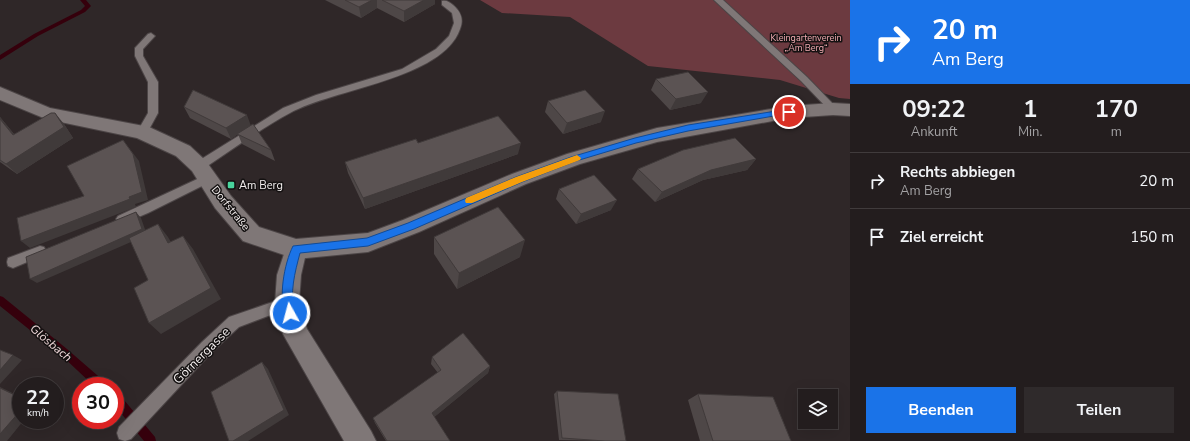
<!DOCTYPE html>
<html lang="de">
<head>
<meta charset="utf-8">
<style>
  :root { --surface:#231d1e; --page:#2f2a2b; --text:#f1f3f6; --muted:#a3a2a4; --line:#403b3c; --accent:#1a73e8 }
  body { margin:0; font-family:"Nunito Sans",sans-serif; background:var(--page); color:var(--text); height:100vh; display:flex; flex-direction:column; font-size:15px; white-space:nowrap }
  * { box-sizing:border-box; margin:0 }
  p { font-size:13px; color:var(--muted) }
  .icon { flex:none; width:22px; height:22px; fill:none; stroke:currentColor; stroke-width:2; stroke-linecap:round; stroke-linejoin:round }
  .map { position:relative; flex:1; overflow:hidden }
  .details { display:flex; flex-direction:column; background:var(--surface); width:340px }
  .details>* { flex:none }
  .hud { background:#1a73e8; color:#fff; overflow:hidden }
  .fabs { position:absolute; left:798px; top:389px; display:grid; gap:8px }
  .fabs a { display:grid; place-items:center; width:40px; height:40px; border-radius:0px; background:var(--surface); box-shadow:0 4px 16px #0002,0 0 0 1px var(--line); font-size:20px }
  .speed { position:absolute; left:12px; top:377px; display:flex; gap:8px; font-size:20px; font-weight:700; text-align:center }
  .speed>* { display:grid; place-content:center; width:52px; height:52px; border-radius:50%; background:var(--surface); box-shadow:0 4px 16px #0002,0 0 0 1px var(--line); line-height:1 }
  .speed small { font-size:10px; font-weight:400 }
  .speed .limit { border:6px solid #d22; background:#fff; color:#111 }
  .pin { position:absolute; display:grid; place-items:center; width:34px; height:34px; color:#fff; margin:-17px; border:2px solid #fff; border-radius:50%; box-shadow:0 1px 4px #0007 }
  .me { position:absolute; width:44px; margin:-22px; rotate:353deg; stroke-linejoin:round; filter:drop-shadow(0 0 3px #0008) }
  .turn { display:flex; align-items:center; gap:14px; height:84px; padding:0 16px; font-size:18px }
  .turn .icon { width:52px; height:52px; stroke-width:2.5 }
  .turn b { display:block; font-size:28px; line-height:34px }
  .eta { display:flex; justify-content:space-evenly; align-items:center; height:68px; text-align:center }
  .eta b { font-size:24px; font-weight:700; line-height:28px }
  .button { display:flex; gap:8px; margin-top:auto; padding:8px 16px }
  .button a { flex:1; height:46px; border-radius:0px; background:var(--accent); color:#fff; font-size:16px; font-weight:700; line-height:46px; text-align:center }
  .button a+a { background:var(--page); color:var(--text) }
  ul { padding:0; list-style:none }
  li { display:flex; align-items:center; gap:12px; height:56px; padding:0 16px; border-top:1px solid var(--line) }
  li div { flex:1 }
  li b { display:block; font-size:15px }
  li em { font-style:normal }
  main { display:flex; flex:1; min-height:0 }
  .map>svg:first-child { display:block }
  .green { fill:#6c3a40 }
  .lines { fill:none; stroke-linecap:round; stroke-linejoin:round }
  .stream { fill:#35000c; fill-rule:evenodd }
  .service-casing { stroke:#4c4546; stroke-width:2 }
  .minor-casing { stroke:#4c4546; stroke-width:2 }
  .tertiary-casing { stroke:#4c4546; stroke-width:2 }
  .service { fill:#7f7777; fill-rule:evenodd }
  .minor { fill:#7f7777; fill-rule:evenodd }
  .tertiary { fill:#7f7777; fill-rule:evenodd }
  .wall { fill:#4e4747 }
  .shaded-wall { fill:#403a3a }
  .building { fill:#5b5353; stroke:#403a3a }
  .route { fill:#1a73e8; stroke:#114b97 }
  .slow { fill:#f59e0b }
  .poi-dot { fill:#49d49d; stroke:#141111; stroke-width:1.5 }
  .labels { text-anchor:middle; stroke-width:3; stroke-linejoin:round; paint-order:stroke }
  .far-park-label { font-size:9px; fill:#f4aeb4; stroke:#141111 }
  .poi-label { font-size:11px; fill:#f3eeee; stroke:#141111; text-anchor:start }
  .street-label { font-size:11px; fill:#f3eeee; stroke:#141111 }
  .water-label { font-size:12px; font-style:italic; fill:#f0d7d9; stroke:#141111 }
  .near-street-label { font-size:13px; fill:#f3eeee; stroke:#141111 }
</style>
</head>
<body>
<main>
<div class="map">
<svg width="850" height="441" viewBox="0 0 850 441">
  <rect width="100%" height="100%" fill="#2f2728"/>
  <!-- green -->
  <path class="green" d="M480 0H850V99L839 98 780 80 648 66 570 17 502 13Z"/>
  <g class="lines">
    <!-- stream -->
    <path class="stream" d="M80 0H86L91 6 85 12 38 36 0 60V55L34 34 81 10 85 6Z
      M0 296 3 297 67 349 105 382 106 386H94L61 355 0 306Z
      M115 393 119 394 155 437 156 441H144L115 406Z"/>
    <defs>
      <path id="service" d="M714 0H723L807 77 836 107 838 109 836 111H830L801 81Z
        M442 1C447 0 449 2 453 5 461 12 464 19 460 29 443 79 333 89 290 113 260 129 232 150 203 169H195L194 166 195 163 283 108 316 95 402 69 436 49 449 36 454 23 452 13 442 5Z
        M151 33 155 36 143 49V56L158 82V113L146 135H138L137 132 148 113V82L135 56V48L148 34Z
        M208 174 212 175 214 178 212 181 148 213 122 224 118 222 116 219 118 216Z
        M40 246 44 247 46 251 44 255 13 268 8 266 7 262 8 258Z
        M287 297 292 299 294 303 292 307 239 327 212 352 131 439 125 441 119 439 117 433 119 427 202 342 229 317Z"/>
      <path id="minor" d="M296 239 304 242 307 249 301 275 299 303 307 329 371 431 376 441H344L283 334 275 303 277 275 288 242Z"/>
      <path id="tertiary" d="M0 87 50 108 149 127 190 146 206 161 231 196 259 227 296 239 368 233 403 220 512 174 567 154 657 128 789 106 833 103 850 104V116L833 115 789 118 657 142 580 164 526 184 419 232 368 252 296 259 243 241 215 208 192 171 176 156 137 138 46 119 0 100Z"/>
    </defs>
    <!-- service casing -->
    <use href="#service" class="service-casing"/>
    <!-- minor casing -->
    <use href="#minor" class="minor-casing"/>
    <!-- tertiary casing -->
    <use href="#tertiary" class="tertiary-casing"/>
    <!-- service -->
    <use href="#service" class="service"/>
    <!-- minor -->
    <use href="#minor" class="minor"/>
    <!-- tertiary -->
    <use href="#tertiary" class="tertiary"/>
  </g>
  <!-- wall -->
  <path class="wall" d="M325 0H435V4L404 22 377 8 361 18Z
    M656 79 701 103 670 110 651 90Z
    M548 101 601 122 563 134 545 112Z
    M184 107 251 125 271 150 275 161 242 144 238 134 231 139 190 118Z
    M0 117 14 134 64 124 73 138 17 174 0 162Z
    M418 143 518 154 365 209 348 173 345 162Z
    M756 159 747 170 703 180 655 202 632 179 638 169Z
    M559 189 611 210 576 224 556 199Z
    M434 237 520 257 457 289 434 254Z
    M432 357 490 366 488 373 434 417 450 441H386L375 423 373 418 438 373 431 364Z
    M557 391 626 441 559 440 554 394Z
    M698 394 791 441H700L688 400Z"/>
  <!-- shaded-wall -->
  <path class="shaded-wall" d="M372 0H377V8L361 18 359 7Z
    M424 0H435V4L404 22V11Z
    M708 92 701 103 670 110 676 99Z
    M605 111 601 122 563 134 567 123Z
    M55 113 64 124 73 138 17 174 6 164Z
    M247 115 251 126 237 134H238L231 139 226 128Z
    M0 117 24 146 13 135 0 119Z
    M123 140 139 161 148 200 135 204 136 207 30 248 21 241 129 197Z
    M521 143 518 154 365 209 363 198Z
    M756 159 747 170 703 180 655 202 662 192 711 170Z
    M617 200 611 210 576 224 581 214Z
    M136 212 141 218 147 235 37 283 30 279Z
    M158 224 168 237 179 256 168 243Z
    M183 236 193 249 221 299 161 334 149 323Z
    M525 240 520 257 457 289 459 273Z
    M13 355 22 360 0 384V370Z
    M262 362 268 369 289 415 248 441H233Z
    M490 366 488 373 432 419V413Z
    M0 387 21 397V398L0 388Z
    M21 410V420H24L7 441H0V434Z"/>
  <!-- building -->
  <path class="building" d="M345 0H372L359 7Z
    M382 0H424L404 11Z
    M688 72 708 92 676 99 656 79Z
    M193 90 247 115 226 128 184 107Z
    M585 90 605 111 567 123 548 101Z
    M51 113H55L64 127 6 164 0 160V119L13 135Z
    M498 116 521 143 363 198 345 162 416 139 418 143Z
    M253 124 271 150 237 134Z
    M735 138 756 159 711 170 662 192 638 169 683 150Z
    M123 140 133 154 142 192 129 197 130 199 21 241 17 218 84 196 67 166Z
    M594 175 617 200 581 214 559 189Z
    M498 207 525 240 459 273 434 237Z
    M136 212 142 229 30 279 26 257Z
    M158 224 168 243 183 236 211 288 149 323 134 288 148 280 129 238Z
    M463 333 490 366 432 413 450 441H387L373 418 441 370 432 357Z
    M0 350 13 355 0 370Z
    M262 362 284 410 233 441H229L211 392Z
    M0 388 21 398V410L0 434Z
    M557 391 618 394 626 441H605L562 438Z
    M698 394 773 397 791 441H713Z"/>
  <!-- route -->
  <path class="route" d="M789 109 791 110V113L688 131 636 143 576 161 522 182 414 229 368 246 300 253C295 272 289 294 295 313L294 317 290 318 286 317C278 298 284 264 293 246L367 238 408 223 516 177 571 157 635 138 688 125Z"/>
  <!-- slow -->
  <path class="slow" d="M577 155 581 158 580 160 522 182 472 203H466L465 201 466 198 516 177Z"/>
  <!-- markers -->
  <rect class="poi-dot" x="227" y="181" width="8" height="8" rx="2"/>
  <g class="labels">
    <!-- far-park labels -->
    <g class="far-park-label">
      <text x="806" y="41">Kleingartenverein<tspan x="806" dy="10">„Am Berg“</tspan></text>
    </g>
    <!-- poi labels -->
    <g class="poi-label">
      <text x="239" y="189">Am Berg</text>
    </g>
    <!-- street labels -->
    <g class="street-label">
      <text transform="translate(231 208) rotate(51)" y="4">Dorfstraße</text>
    </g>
    <!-- water labels -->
    <g class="water-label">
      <text transform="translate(51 343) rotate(40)" y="4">Glösbach</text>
    </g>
    <!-- near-street labels -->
    <g class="near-street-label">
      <text transform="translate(201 355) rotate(-45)" y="5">Görnergasse</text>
    </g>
  </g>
</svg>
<div class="fabs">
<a><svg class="icon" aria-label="layers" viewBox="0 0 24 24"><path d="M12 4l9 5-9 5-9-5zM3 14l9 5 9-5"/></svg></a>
</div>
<div class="speed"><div>22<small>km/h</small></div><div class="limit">30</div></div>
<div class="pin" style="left:789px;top:112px;background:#d93025"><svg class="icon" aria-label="arrive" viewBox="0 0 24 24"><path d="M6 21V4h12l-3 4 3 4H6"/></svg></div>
<svg class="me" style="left:290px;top:313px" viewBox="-20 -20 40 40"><circle r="17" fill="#1a73e8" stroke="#fff" stroke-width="3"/><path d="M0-11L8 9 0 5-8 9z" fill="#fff"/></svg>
</div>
<section class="details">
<div class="hud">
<div class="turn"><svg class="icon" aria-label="right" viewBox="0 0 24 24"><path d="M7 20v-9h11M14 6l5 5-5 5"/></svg><div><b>20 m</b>Am Berg</div></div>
</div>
<div class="eta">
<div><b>09:22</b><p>Ankunft</p></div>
<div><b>1</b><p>Min.</p></div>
<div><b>170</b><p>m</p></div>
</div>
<ul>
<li><svg class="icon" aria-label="right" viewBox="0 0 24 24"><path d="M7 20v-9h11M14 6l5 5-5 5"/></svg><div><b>Rechts abbiegen</b><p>Am Berg</p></div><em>20 m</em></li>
<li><svg class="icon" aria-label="arrive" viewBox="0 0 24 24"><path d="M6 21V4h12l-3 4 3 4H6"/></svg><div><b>Ziel erreicht</b></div><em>150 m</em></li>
</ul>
<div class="button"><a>Beenden</a><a>Teilen</a></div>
</section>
</main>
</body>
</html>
